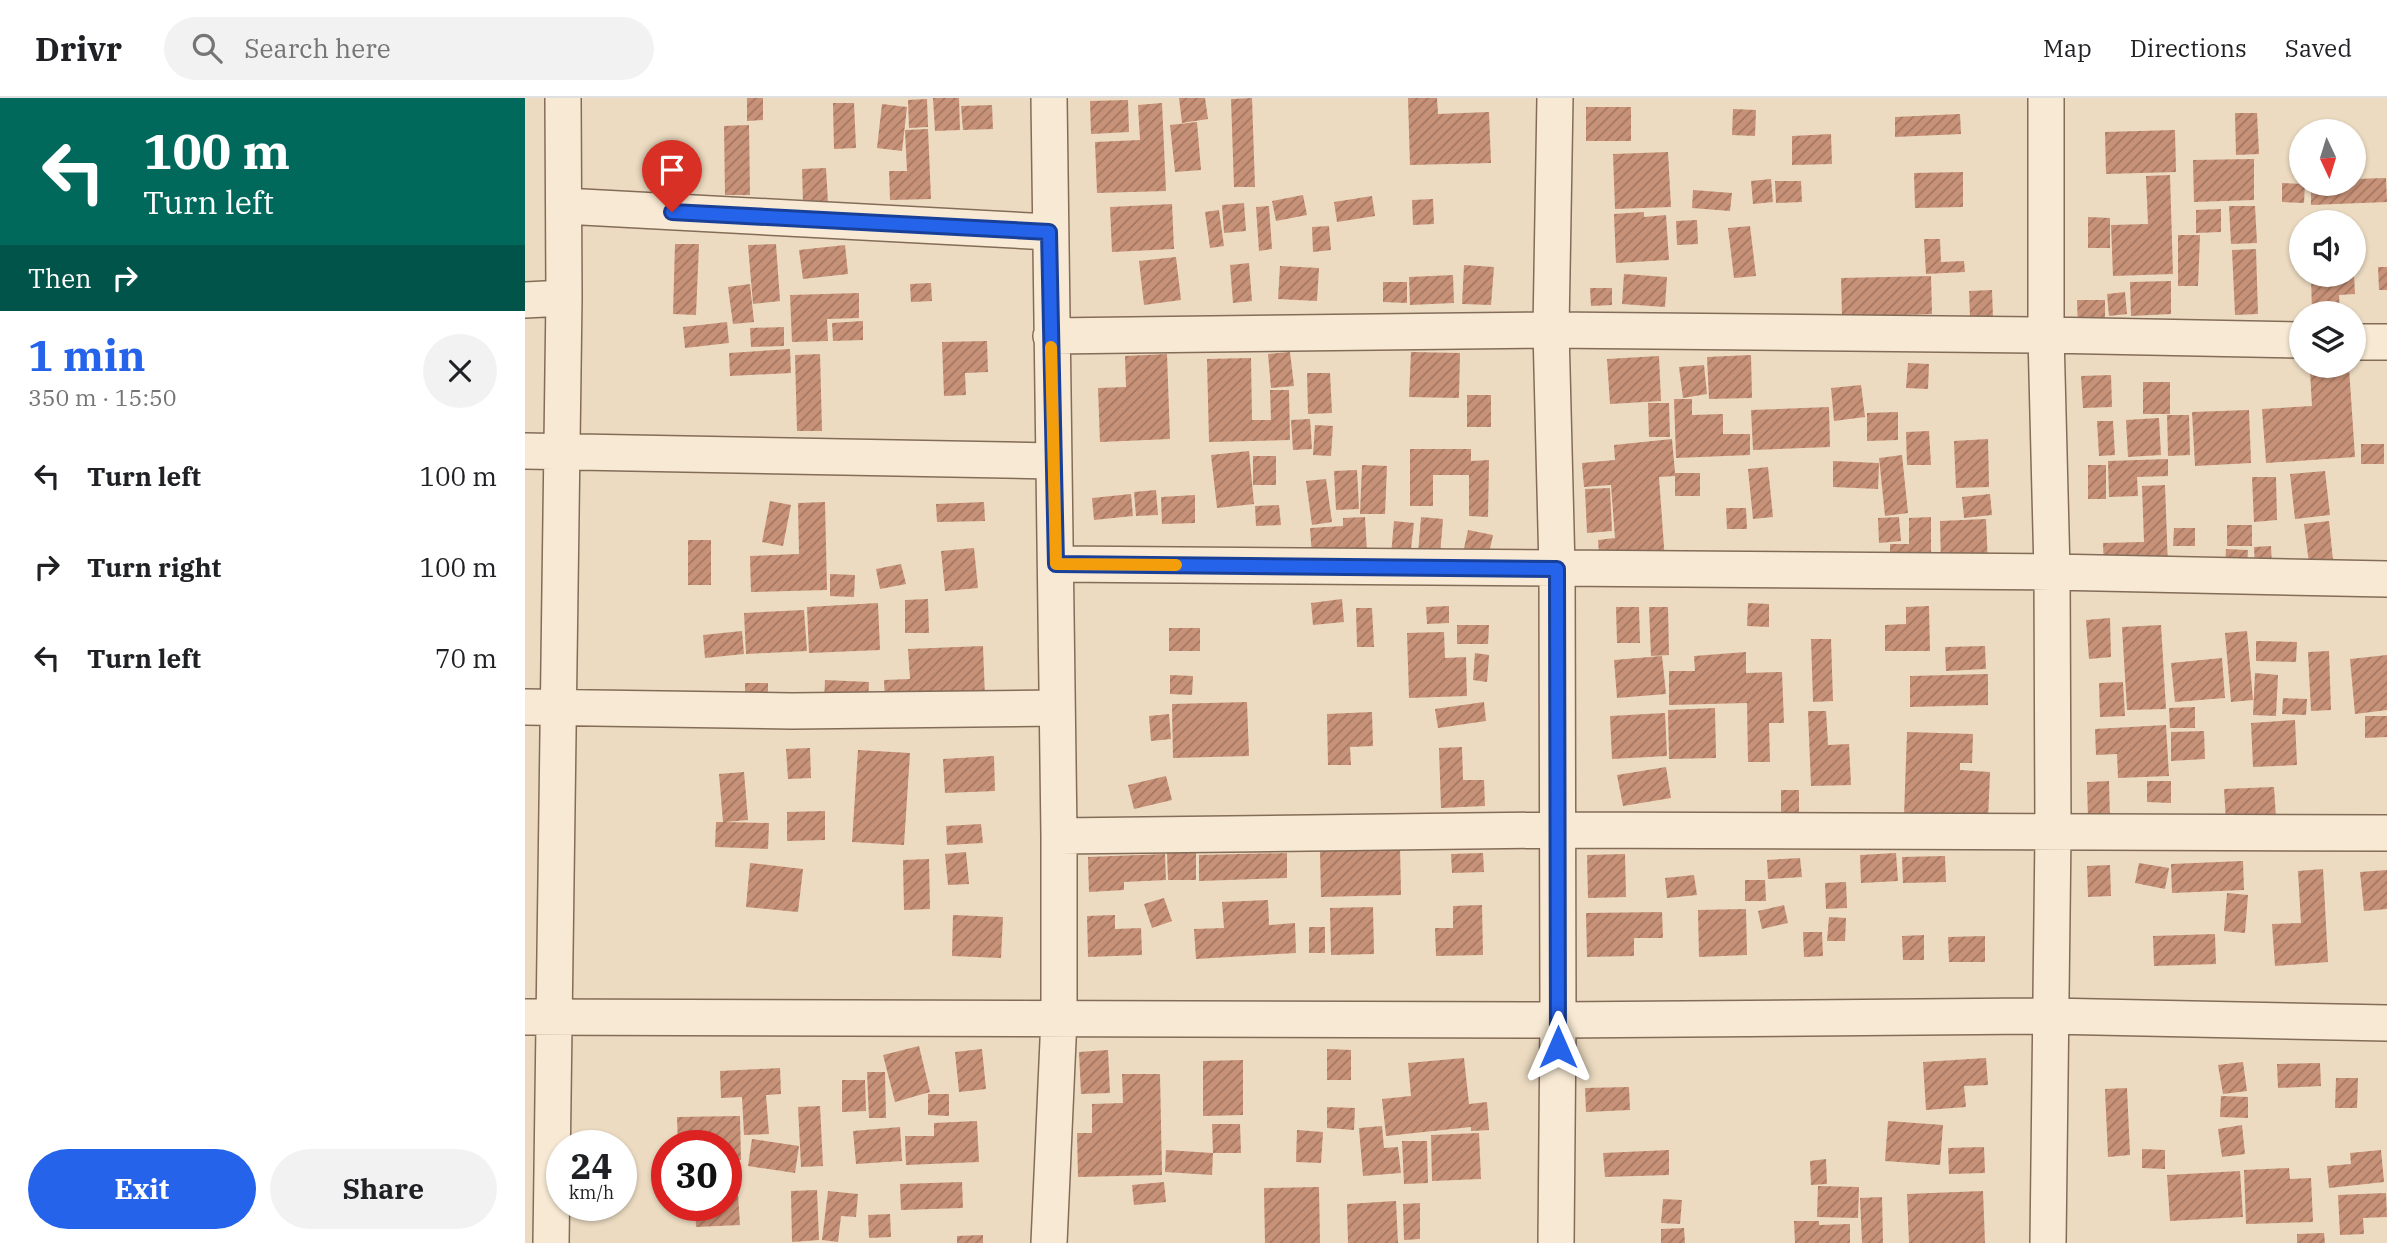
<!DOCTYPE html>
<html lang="en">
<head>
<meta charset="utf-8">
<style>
  :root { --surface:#fff; --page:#f2f2f2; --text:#202124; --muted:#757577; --line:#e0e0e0; --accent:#2563eb }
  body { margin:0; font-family:"IBM Plex Serif",serif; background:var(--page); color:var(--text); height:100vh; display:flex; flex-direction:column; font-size:26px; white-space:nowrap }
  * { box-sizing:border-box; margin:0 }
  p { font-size:23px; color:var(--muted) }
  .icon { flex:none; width:38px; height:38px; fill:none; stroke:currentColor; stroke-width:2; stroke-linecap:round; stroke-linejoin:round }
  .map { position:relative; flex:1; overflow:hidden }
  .drawer { display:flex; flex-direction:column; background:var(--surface); width:525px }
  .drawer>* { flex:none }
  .hud { background:#00695c; color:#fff; overflow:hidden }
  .needle { width:46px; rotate:176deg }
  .buttons { position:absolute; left:1764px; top:21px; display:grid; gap:14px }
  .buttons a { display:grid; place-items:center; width:77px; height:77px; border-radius:50%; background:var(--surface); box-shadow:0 2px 5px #0004; font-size:35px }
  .speed { position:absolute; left:21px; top:1032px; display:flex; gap:14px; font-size:35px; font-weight:700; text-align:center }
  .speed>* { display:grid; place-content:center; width:91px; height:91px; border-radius:50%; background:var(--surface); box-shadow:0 2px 5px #0004; line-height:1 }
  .speed small { font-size:18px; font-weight:400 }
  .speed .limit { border:10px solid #d22; background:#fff; color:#111 }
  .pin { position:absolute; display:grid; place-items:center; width:60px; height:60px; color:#fff; margin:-72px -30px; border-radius:50% 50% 50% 0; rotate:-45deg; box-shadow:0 0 7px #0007 }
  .pin .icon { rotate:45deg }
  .me { position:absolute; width:77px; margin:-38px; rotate:0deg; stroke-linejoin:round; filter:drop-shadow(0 0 5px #0008) }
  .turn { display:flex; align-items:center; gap:24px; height:147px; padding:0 28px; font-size:32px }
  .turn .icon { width:91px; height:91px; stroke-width:2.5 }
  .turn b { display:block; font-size:49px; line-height:60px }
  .then { display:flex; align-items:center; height:66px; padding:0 28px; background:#0003; gap:14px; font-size:26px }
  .round { display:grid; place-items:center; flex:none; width:74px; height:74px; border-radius:37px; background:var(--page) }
  .head { display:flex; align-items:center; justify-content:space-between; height:119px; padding:0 28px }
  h1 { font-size:42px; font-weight:800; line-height:52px; color:var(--accent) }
  .button { display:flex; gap:14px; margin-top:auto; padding:14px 28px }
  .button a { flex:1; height:80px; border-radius:42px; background:var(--accent); color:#fff; font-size:28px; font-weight:800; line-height:80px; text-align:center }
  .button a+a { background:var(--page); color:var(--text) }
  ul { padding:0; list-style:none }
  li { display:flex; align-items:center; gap:21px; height:91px; padding:0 28px }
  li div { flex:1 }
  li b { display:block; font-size:26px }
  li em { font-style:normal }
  header { display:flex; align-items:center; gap:42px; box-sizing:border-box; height:98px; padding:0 35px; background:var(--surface); border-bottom:2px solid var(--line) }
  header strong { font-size:33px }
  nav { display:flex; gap:38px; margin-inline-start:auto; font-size:24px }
  .search { width:490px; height:63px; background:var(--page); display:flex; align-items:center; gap:18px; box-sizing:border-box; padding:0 24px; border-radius:38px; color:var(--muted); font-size:26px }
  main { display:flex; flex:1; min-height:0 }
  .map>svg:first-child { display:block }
  .building { fill:url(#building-hatch) }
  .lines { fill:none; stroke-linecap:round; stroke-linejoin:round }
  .minor-casing { stroke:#846c59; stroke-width:38 }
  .minor { stroke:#f7e9d3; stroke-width:35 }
  .route-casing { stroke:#184099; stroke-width:18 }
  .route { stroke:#2563eb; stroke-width:12 }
  .slow { stroke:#f59e0b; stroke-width:12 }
</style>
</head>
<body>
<header>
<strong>Drivr</strong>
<div class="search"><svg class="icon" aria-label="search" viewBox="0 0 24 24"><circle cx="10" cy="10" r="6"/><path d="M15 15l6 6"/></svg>Search here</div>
<nav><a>Map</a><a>Directions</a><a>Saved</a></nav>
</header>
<main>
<section class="drawer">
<div class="hud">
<div class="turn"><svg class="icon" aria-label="left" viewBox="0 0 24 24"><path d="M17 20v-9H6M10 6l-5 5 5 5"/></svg><div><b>100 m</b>Turn left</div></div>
<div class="then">Then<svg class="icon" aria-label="right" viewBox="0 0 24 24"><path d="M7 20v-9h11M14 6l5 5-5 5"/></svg></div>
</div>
<div class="head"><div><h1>1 min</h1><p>350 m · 15:50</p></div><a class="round"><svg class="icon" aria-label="close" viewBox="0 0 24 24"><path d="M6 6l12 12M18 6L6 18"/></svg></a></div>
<ul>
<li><svg class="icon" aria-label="left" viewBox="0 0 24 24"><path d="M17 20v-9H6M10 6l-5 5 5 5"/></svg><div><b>Turn left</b></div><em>100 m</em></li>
<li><svg class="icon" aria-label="right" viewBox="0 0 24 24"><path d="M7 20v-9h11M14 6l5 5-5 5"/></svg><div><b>Turn right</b></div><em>100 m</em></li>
<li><svg class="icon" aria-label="left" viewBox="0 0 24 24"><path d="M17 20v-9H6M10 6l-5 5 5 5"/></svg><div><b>Turn left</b></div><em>70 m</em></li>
</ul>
<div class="button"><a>Exit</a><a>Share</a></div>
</section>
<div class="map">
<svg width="1862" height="1145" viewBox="0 0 1862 1145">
  <defs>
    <pattern id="building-hatch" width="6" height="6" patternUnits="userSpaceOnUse" patternTransform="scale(1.75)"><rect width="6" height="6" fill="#c89278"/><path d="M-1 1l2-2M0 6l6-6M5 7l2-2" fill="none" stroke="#a37762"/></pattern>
  </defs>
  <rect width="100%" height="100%" fill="#ecdbc1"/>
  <!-- building -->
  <path class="building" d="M222 0H238V22L222 23Z
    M408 0H434L435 32 410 33Z
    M654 0H680L683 21 657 25Z
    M727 0 730 89H709L706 1Z
    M883 0H912L913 16 964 14 966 65 885 67Z
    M402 1 403 29 384 30 383 2Z
    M603 2 604 34 566 36 565 3Z
    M308 5H329L331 50 309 51Z
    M637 5 641 93 572 95 570 44 615 42 613 7Z
    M357 6 382 9 377 53 352 50Z
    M467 7 468 31 438 32 436 8Z
    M1061 9H1106V43H1061Z
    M1208 11 1231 12 1230 38 1207 37Z
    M1710 15H1732L1734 56 1711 57Z
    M1435 16 1436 36 1370 39V19Z
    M672 24 676 72 650 74 645 27Z
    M224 27 225 97H200L199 28Z
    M403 31 406 101 365 102 364 73H382L380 32Z
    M1650 32 1651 74 1581 76 1580 34Z
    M1306 36 1307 66 1267 67V38Z
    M1143 54 1146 109 1090 111 1088 56Z
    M1729 61V102L1669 104 1668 62Z
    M301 70 303 105 278 106 277 71Z
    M1438 74V109L1390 110 1389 75Z
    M1645 77 1648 176 1588 178 1586 127 1623 126 1621 78Z
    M1861 80 1862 104 1786 107V86H1829V81Z
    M1246 81 1248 104 1228 106 1226 83Z
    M1250 83H1276L1277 104 1251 105Z
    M1757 85 1780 86 1779 105 1757 104Z
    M1168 92 1207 95 1205 113 1167 110Z
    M778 97 782 117 751 123 747 103Z
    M847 98 850 118 812 124 809 104Z
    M908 101 909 126 888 127 887 102Z
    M719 105 721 133 699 135 697 107Z
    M647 106 649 151 587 154 585 109Z
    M744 108 747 151 734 153 731 109Z
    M1704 108H1730L1732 145 1706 146Z
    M1696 111V134L1671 135V112Z
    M694 112 699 148 685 150 680 114Z
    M1119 114V119L1141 117 1144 162 1091 165 1089 116Z
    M1563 119 1585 120V150H1563Z
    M1172 122 1173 146 1152 147 1151 123Z
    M804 128 806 152 788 154 787 129Z
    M1225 128 1231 178 1209 180 1203 130Z
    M1653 137H1675L1673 188H1653Z
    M1399 141H1415L1416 164 1439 163 1440 174 1401 176Z
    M150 146H174L171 217 148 216Z
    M251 146 255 203 228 206 223 147Z
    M320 147 323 176 278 181 274 152Z
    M1731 151 1733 216 1710 217 1707 152Z
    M651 159 656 202 619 207 614 163Z
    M724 165 727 203 708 205 705 167Z
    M939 167 969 169 966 207 937 206Z
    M755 168 794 170 792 203 753 201Z
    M1853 169H1862V192H1854Z
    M1099 176 1142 179 1140 209 1097 206Z
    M928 177 929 205 885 207 884 179Z
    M1786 177H1829L1830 196 1814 197 1815 215H1787Z
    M1406 178 1407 216 1317 219 1316 180Z
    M1646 183V216L1606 218 1605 184Z
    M858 184H882V205L858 204Z
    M406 185 407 203 386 204 385 186Z
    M225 186 229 224 208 226 203 189Z
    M1065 190H1087V207L1066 208Z
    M1467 192 1468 219H1445L1444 193Z
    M1600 194 1602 216 1584 218 1582 196Z
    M334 195V220L302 221 303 243 267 244 265 197Z
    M1552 202H1580V232H1553Z
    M338 223V242L308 243 307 225Z
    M202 224 204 245 160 250 158 229Z
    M259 229V248L226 249 225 230Z
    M462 243 463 274 440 275 441 297 419 298 417 244Z
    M265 251 266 275 205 278 204 255Z
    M765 254 769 288 746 290 743 256Z
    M886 254 935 255 934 300 884 299Z
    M295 256 297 333H272L270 257Z
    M642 256 645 341 575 344 573 290 601 289 600 258Z
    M1226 257 1227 300 1184 301 1182 259Z
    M1134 258 1136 303 1085 306 1082 261Z
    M726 260 727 322H746L745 292H764L765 342 684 344 682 261Z
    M1383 265 1404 266 1403 291 1381 290Z
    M1179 267 1182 296 1158 300 1154 269Z
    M1824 270 1830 359 1741 365 1737 311 1787 308 1785 273Z
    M782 275H805L807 315 783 316Z
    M1586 277 1587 309 1558 310 1556 278Z
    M1618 284H1645V316H1618Z
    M1336 287 1340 319 1309 323 1306 290Z
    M942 297H966V329H942Z
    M1149 301H1167V317L1198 316V336H1225V357L1151 360Z
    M1123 305H1144L1145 339H1124Z
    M1304 309 1305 349 1228 352 1226 312Z
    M1724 312 1726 365 1670 368 1667 314Z
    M1373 314V342L1342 343V315Z
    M1642 317H1664L1665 357 1643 358Z
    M1634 320 1636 357 1603 359 1601 322Z
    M785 321 787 351 768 352 766 322Z
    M1572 323H1588L1590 357 1574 358Z
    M790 327 808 328 806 358 788 357Z
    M1404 333 1406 367H1382L1381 334Z
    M1147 341 1150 375H1175V398H1150V378L1134 379 1140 463 1075 468 1073 442 1090 440 1086 387 1059 389 1057 365 1090 362 1089 347Z
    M1463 341 1464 389 1431 390 1429 343Z
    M1836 346H1859V366H1836Z
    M885 351H946V363L964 362 963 419 944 418V377H908V408H885Z
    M724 353 729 406 692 410 686 357Z
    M1377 357 1383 415 1360 418 1354 360Z
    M728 358H751V387H728Z
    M1643 361V378L1612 379 1613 398 1584 399 1583 363Z
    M1308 363 1354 365 1353 391 1308 389Z
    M837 367 862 368 860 416H835Z
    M1563 367H1581V401H1563Z
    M1243 369 1248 419 1228 421 1223 371Z
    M832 372 834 411 811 412 809 373Z
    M1800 373 1805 417 1770 421 1765 376Z
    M1727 379H1751L1752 422 1729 424Z
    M801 381 807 424 787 427 781 383Z
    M1640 387 1643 469 1579 472 1578 445 1619 444 1617 388Z
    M1085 390 1087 433 1062 435 1060 391Z
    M631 392 633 417 611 418 609 394Z
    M606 396 608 418 569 422 567 400Z
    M1465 396 1467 417 1439 420 1437 399Z
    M670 397V425L637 426 636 399Z
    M245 403 266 407 258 448 237 444Z
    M300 404 302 492 226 494 225 458 274 456 273 405Z
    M459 404 460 423 412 424 411 406Z
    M754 407 756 427 731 428 730 408Z
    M1201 410H1221L1222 431H1202Z
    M840 419 842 454 787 457 785 430 818 428V420Z
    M896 419 918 421 915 457 893 455Z
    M1374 419 1376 443 1354 445 1353 420Z
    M1406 419V467L1365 468V446H1384V420Z
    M1461 421 1463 466 1416 467 1415 423Z
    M869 423 889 425 885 459 866 457Z
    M1804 423 1808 462 1784 465 1779 426Z
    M1702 427H1727V448H1702Z
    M1649 430H1670V448H1648Z
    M943 432 968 437 963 460 938 455Z
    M163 442H186V487H163Z
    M1746 448 1747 469 1730 470 1729 449Z
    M449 450 453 490 420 493 416 453Z
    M1701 451 1723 452 1722 470 1700 469Z
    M376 466 381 486 355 491 351 471Z
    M305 476 330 477 329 499 305 498Z
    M403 501 404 535H380V502Z
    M817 501 819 524 788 527 786 505Z
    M353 505 355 552 284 555 282 509Z
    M1223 505 1244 506V529L1222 528Z
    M924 508V525L902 526 901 509Z
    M1404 508 1405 553H1360V527L1381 526V509Z
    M1091 509H1114L1115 545H1092Z
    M1124 509H1143L1144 557 1126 558Z
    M831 510H847L849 549H832Z
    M279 512 282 553 221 556 219 515Z
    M1585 520 1586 559 1564 561 1561 522Z
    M932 527H964L963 546H932Z
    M1636 527 1641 611 1602 612 1597 529Z
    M644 530H675V553H644Z
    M217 533 219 556 180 560 178 537Z
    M1722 533 1728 602 1706 604 1700 535Z
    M919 534 920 560 941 559 942 598 884 600 882 535Z
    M1286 541H1306L1308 603 1288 604Z
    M1731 543 1772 544 1771 564 1731 563Z
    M458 548 460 600 360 604 359 582 385 581 383 551Z
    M1460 548 1461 571 1421 573 1420 549Z
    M1804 553 1806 612 1786 613 1783 554Z
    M1221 554V575L1257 574 1259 625H1244L1245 664H1223L1222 605 1144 607V573H1170L1169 558Z
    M950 555 964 557 962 584 948 582Z
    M1862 557V612L1830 616 1825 561Z
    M1137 558 1141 596 1092 600 1089 562Z
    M1697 560 1700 600 1650 604 1646 565Z
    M1730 575 1753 577 1751 618 1728 617Z
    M1463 576V607L1385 609V578Z
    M645 577 668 578 667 597 645 596Z
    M300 582 344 584 343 605 299 603Z
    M1598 584 1600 618 1575 619 1574 585Z
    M220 585H243V602L220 603Z
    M1758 600 1782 601 1781 617 1757 616Z
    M722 604 724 658 648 660 647 606Z
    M959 604 961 623 913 630 910 611Z
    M1670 609V630H1645L1644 610Z
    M1190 610 1191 660 1144 661 1143 612Z
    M1283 613H1301L1303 647 1324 646 1326 687 1286 688Z
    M847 614 848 648 825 649 826 667H803L802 616Z
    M1140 615 1142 658 1087 661 1085 618Z
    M644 616 646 641 626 643 624 618Z
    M1840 618H1862V639L1840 640Z
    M1770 622 1772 667 1728 669 1726 625Z
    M1641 627 1644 678 1593 680 1592 656 1571 657 1570 631Z
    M1679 633 1680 661 1646 663V634Z
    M1382 634 1448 636 1447 665H1435V672L1465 674 1463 722 1379 719Z
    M937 649 938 682H959L960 708 916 710 914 650Z
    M285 650 286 680 263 681 261 651Z
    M333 652 385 655 379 747 327 744Z
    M469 658 470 693 420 695 418 661Z
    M1141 669 1146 700 1098 708 1092 677Z
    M219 674 223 722 200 724 244 725 243 751 190 749 191 724H198L194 676Z
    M641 678 647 702 609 711 603 687Z
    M1584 683 1585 720 1563 721 1562 684Z
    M1622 683H1646V705L1622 704Z
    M1749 689 1751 719 1701 722 1699 691Z
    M1256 692H1274V714H1256Z
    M300 713V742L262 743V714Z
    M456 726 458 745 422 747 421 728Z
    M875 749 876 797 796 799 795 753Z
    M441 754 444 786 423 787 420 756Z
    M671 754V782H643L642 755Z
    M762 755V780L674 783V757Z
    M958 755 959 774 927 775 926 756Z
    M1371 755 1373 783 1336 785 1335 757Z
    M640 756 641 782 599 784V792L564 794 563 759Z
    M1100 756 1101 799 1063 800 1062 757Z
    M1420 758 1421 784 1378 785 1377 759Z
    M1275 760 1277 779 1243 781 1242 762Z
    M404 761 405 811 379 812 378 762Z
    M1718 763 1719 792 1647 795 1646 766Z
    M225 765 278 771 273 814 221 809Z
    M1614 765 1644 770 1640 791 1610 785Z
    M1585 767 1586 798 1563 799 1562 768Z
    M1798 771 1803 864 1750 868 1747 826 1776 825 1773 773Z
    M1862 772V811L1839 813 1835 774Z
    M1169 777 1172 797 1142 800 1140 780Z
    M1220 782H1240L1241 803H1220Z
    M1321 784 1322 810 1301 811 1300 785Z
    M1702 795 1723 797 1720 835 1699 833Z
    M639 800 647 823 627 830 619 806Z
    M743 802 744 827 770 825 771 855 671 861 669 831 699 830 697 804Z
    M957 807 958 857 911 858 910 830H928V808Z
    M1259 807 1263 825 1237 831 1233 813Z
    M848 809 849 856 806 857 805 810Z
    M1221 811 1222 857 1174 859 1173 812Z
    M1137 814 1138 840H1109V858L1062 859 1061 815Z
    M428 817 478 819 476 860 427 858Z
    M590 817V831L616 830 617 857 563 859 562 818Z
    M1304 819 1321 820 1320 843H1302Z
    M784 829H800V855H784Z
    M1278 834H1297L1298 858 1279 859Z
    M1690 836 1691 866 1629 868 1628 838Z
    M1399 837V862H1378L1377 838Z
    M1460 838V864H1424L1423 839Z
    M394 948 405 994 370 1004 358 957Z
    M457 951 461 991 434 994 430 954Z
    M802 951 826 952V982H802Z
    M583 952 585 995 556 996 554 954Z
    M939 960 944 1006 962 1004 964 1032 946 1033V1029L861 1038 857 1001 886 998 883 965Z
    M1461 960 1463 987 1439 988 1441 1009 1401 1012 1398 964Z
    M718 962V1017L678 1018V963Z
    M1718 964 1722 993 1698 996 1693 967Z
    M1795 965 1796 988 1753 990 1752 966Z
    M255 970 256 996 241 997 244 1036 219 1037 217 999 196 1000 195 973Z
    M342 974H360L361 1020H344Z
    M597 976H635L637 1077 553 1079 552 1035H567V1006L598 1005Z
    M1811 980H1833L1832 1010H1810Z
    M317 982H340L341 1013 317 1014Z
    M1104 989 1105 1012 1061 1014 1060 990Z
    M1602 990 1605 1057 1583 1059 1580 991Z
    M403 996H424V1018L403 1017Z
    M1696 998 1723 999V1020L1695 1019Z
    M295 1008 298 1068 276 1069 273 1009Z
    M802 1009 830 1010 829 1032 802 1030Z
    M215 1018 216 1062H201V1048H153L152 1019Z
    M452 1023 454 1064 381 1067 380 1038H409V1025Z
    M1363 1023 1418 1027 1415 1067 1360 1063Z
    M687 1026H715L716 1055H688Z
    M1717 1027 1720 1056 1697 1059 1693 1031Z
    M857 1028 859 1050 873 1049 876 1075 838 1078 834 1030Z
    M375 1029 377 1063 331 1066 328 1033Z
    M772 1032 798 1034 796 1065 771 1064Z
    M954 1035 956 1081 907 1083 906 1037Z
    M227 1041 274 1048 270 1075 223 1068Z
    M877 1043H902L903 1085 879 1086Z
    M1459 1049 1460 1075 1424 1076 1423 1050Z
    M1617 1051 1640 1052V1071L1617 1070Z
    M641 1052 688 1055 687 1077 640 1074Z
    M1144 1052V1077L1080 1079 1078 1055Z
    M1856 1052 1859 1084 1804 1090 1802 1068 1826 1066 1825 1055Z
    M1301 1061 1302 1086 1286 1087 1285 1063Z
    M1764 1070 1765 1081 1786 1080 1788 1124 1721 1126 1719 1072Z
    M1715 1073 1718 1119 1645 1123 1642 1077Z
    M201 1081H212L215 1127 171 1129 170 1108H201Z
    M437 1084 438 1110 376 1112 375 1086Z
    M639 1084 641 1104 609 1107 607 1087Z
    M1293 1088 1334 1089 1333 1120 1292 1119Z
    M794 1089 795 1145H740L739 1090Z
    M292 1092 294 1142 267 1144 266 1093Z
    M303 1093 333 1096 331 1119 316 1118 313 1144 297 1142Z
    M1458 1093 1460 1145H1384L1382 1096Z
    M1861 1095 1862 1119 1838 1120 1839 1136 1815 1137 1813 1097Z
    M1357 1099 1358 1145H1337L1335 1100Z
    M1138 1101 1157 1102 1155 1126 1136 1125Z
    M871 1103 873 1145H823L822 1106Z
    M895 1105V1141L879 1142 878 1106Z
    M365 1116 366 1139 344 1140 343 1117Z
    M1269 1123H1294V1127L1325 1126V1145H1270Z
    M1159 1130 1160 1145H1136V1131Z
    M1799 1135 1800 1145H1772V1136Z
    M458 1137V1145H432V1138Z"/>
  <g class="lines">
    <defs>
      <path id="minor" d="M524 0 534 738V920L524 1145
        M1030 0 1026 232 1032 471 1033 922 1031 1145
        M1521 0V237L1527 474 1528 735 1523 1145
        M39 108 524 134
        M0 202 39 200
        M526 238 1026 232 1521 237 1776 242
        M1829 244H1862
        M0 353 527 363
        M531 466 1527 474 1862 481
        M0 609 267 613 531 610
        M534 738 1032 732 1862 735
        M0 919 1033 922 1524 918 1862 925
        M26 1145 39 200 38 0"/>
    </defs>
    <!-- minor casing -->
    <use href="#minor" class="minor-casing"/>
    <!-- minor -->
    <use href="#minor" class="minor"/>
  </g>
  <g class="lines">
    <defs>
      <path id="route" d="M147 114 524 134 531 466 1032 471 1033 949"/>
    </defs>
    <!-- route casing -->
    <use href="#route" class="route-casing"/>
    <!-- route -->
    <use href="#route" class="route"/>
    <!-- slow -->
    <path class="slow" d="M526 249 531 466 651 467"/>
  </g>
</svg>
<div class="buttons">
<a><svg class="needle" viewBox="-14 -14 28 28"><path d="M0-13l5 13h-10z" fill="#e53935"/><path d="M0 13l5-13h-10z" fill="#757577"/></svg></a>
<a><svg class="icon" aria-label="sound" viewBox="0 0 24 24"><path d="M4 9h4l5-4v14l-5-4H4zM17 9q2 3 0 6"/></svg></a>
<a><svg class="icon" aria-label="layers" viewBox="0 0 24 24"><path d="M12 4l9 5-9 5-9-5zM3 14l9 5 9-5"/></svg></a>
</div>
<div class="speed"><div>24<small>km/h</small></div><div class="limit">30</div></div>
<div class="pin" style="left:147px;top:114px;background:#d93025"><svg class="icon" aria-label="arrive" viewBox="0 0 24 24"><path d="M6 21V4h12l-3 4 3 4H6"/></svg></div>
<svg class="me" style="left:1033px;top:949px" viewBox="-20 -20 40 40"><path d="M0-17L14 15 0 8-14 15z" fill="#2563eb" stroke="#fff" stroke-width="4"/></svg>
</div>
</main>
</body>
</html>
